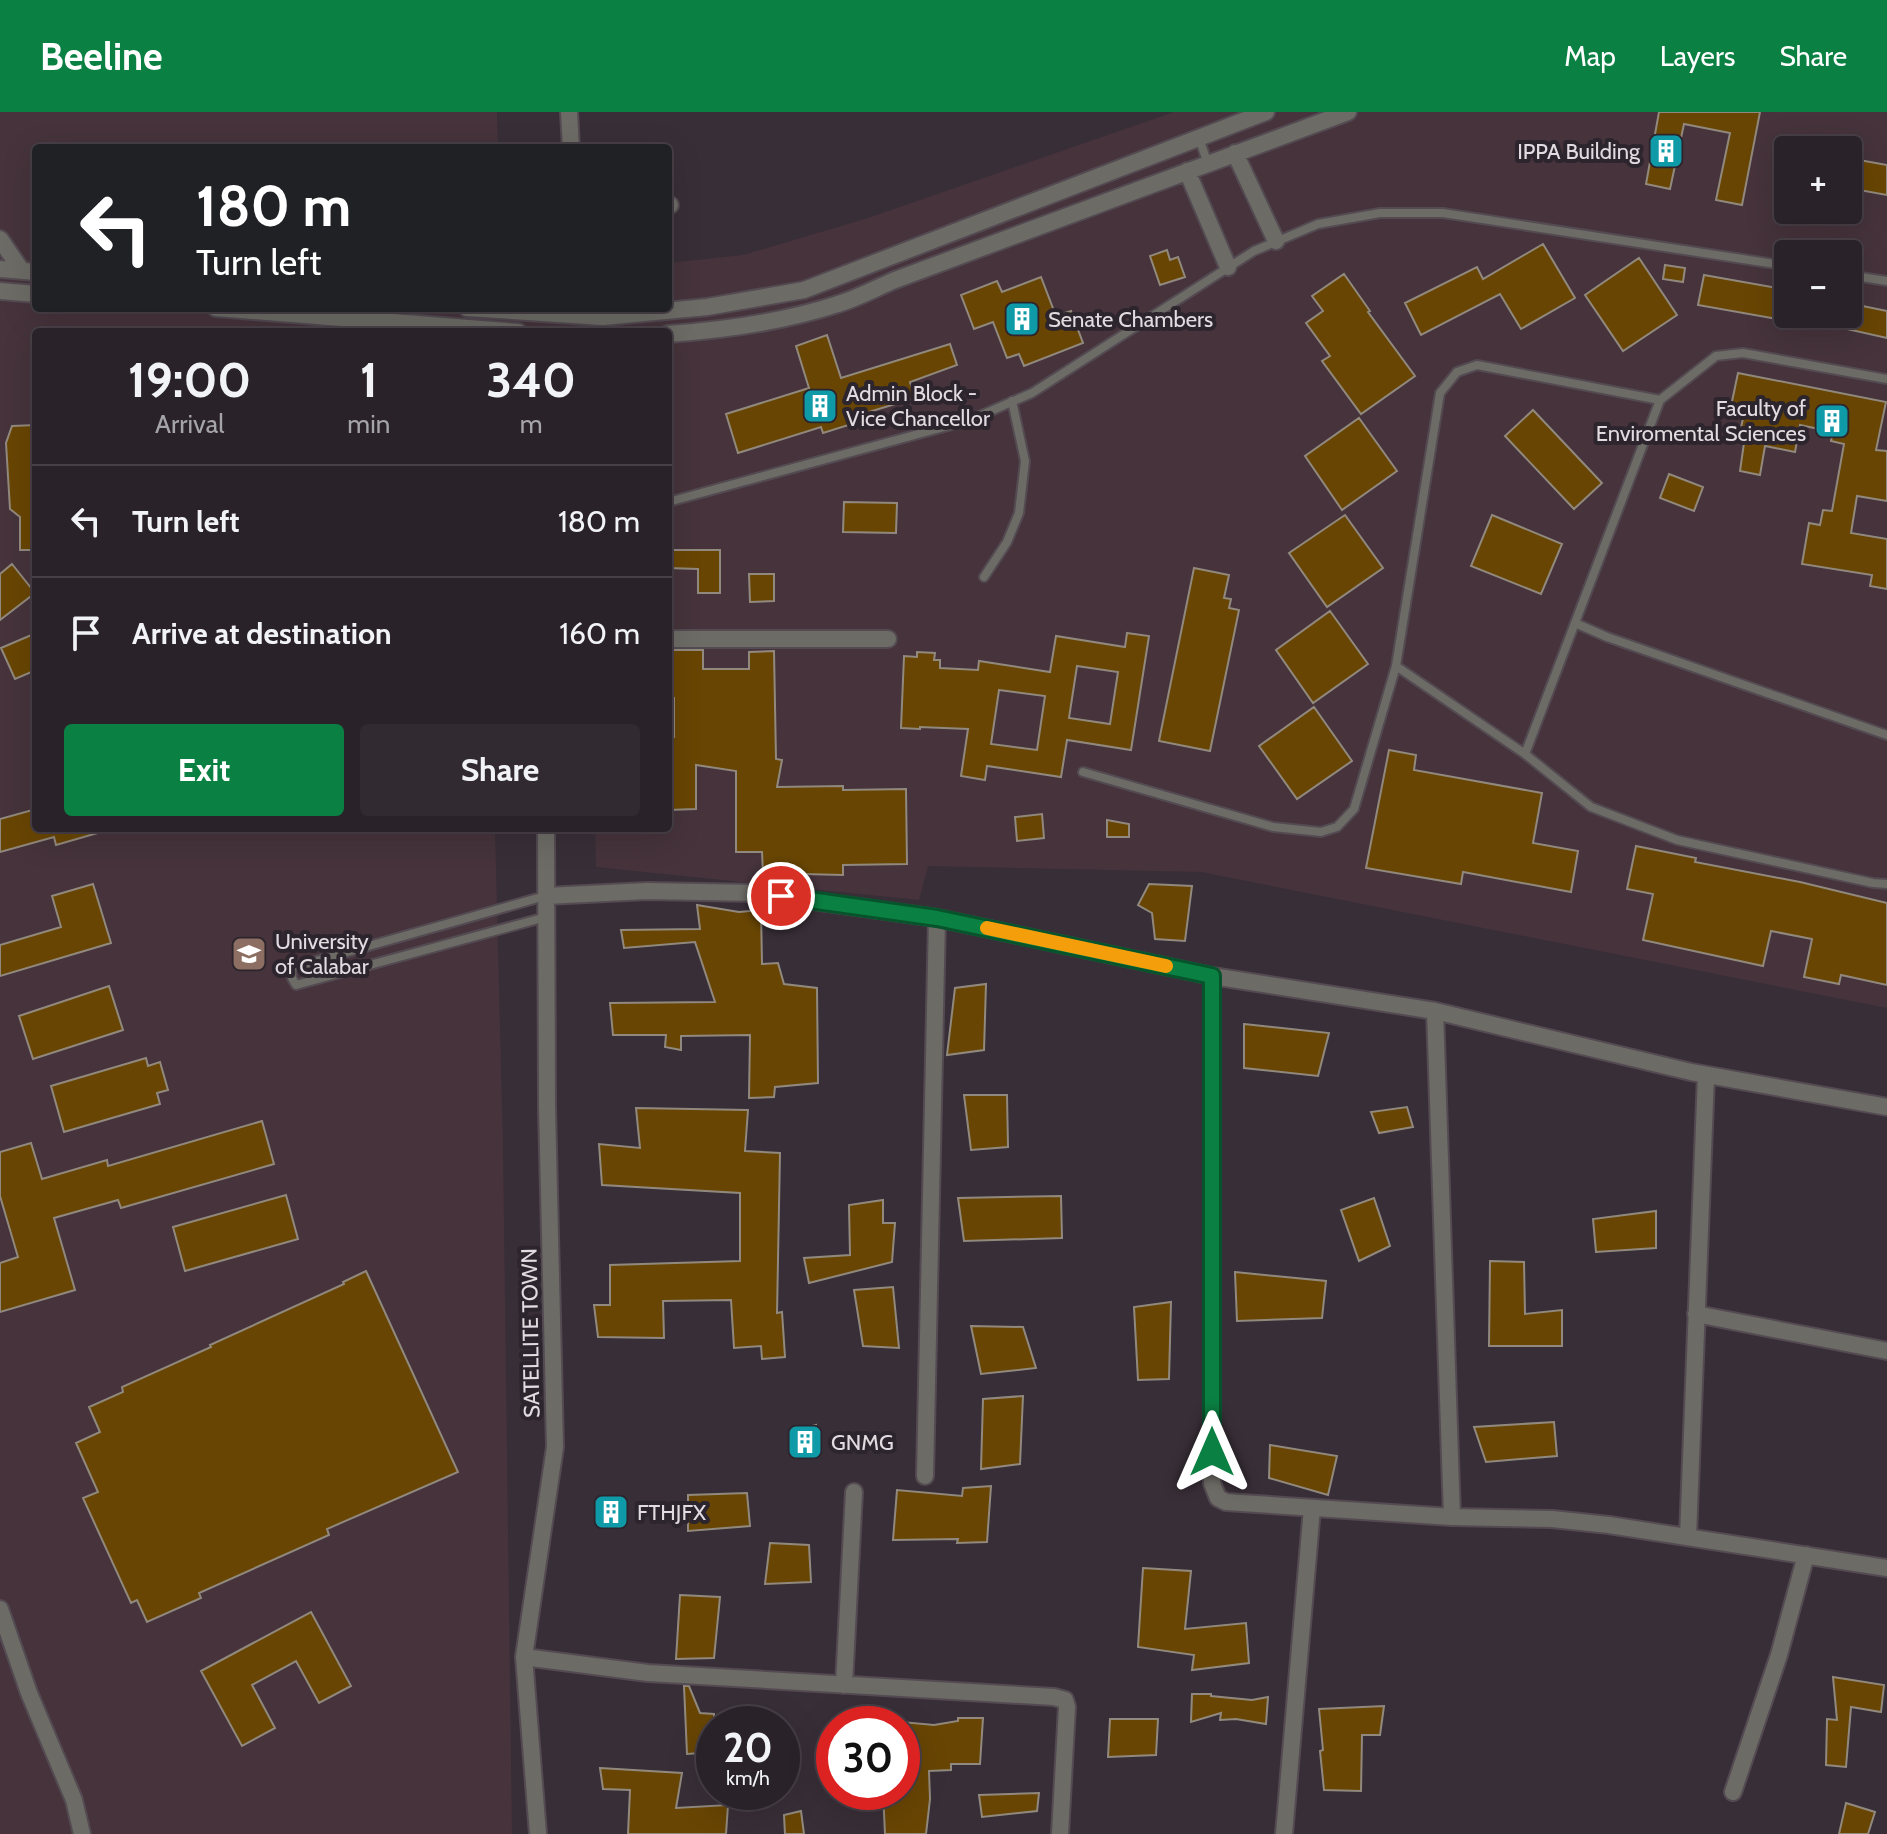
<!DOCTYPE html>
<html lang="en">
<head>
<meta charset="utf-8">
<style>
  :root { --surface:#2a2229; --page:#322a31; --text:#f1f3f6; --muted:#a5a4a8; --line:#463f46; --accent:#0b8043 }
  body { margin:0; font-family:Cabin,sans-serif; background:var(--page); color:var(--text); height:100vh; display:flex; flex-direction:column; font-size:30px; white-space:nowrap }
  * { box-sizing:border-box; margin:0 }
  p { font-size:26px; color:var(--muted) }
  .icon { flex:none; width:44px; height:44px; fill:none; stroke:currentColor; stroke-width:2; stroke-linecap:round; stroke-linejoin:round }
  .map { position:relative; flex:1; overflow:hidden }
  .details { position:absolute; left:32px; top:216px; width:640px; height:504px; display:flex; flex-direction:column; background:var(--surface); border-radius:8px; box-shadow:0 8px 32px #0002,0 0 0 2px var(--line) }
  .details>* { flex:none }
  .banner { position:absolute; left:32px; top:32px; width:640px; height:168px; border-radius:8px; box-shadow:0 8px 32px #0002,0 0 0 2px var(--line); background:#202124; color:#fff; overflow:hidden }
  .buttons { position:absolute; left:1774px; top:24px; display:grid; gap:16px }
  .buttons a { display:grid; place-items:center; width:88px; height:88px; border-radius:8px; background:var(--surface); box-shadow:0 8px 32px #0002,0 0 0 2px var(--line); font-size:40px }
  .speed { position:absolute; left:696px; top:1594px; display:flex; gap:16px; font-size:40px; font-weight:700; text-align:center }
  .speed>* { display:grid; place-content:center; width:104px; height:104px; border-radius:50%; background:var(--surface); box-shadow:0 8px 32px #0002,0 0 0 2px var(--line); line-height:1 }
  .speed small { font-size:20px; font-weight:400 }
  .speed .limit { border:12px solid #d22; background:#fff; color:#111 }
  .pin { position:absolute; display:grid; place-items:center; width:68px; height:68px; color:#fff; margin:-34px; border:4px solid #fff; border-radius:50%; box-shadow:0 2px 8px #0007 }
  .me { position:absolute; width:88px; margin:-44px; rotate:0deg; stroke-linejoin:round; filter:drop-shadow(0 0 6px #0008) }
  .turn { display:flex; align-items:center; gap:28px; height:168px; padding:0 32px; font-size:36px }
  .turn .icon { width:104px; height:104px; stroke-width:2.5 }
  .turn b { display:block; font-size:56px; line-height:68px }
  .eta { display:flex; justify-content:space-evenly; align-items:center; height:136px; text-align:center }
  .eta b { font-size:48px; font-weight:700; line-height:56px }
  .cta { display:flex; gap:16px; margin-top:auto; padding:16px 32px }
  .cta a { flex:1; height:92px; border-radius:8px; background:var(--accent); color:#fff; font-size:32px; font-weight:700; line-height:92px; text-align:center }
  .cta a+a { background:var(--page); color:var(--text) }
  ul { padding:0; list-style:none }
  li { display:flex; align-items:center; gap:24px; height:112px; padding:0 32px; border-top:2px solid var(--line) }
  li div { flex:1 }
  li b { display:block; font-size:30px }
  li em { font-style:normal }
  header { display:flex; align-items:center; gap:48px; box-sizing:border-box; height:112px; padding:0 40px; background:var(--accent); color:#fff }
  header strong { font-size:38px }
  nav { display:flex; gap:44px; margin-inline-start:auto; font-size:28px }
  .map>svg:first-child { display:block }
  .education { fill:#46333b; fill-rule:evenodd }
  .building { fill:#684503; stroke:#91897d; stroke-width:2; fill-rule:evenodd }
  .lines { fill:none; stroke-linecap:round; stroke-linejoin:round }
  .lane-casing { stroke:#534a52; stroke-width:12 }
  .street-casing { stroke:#534a52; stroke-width:20 }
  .lane { stroke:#6d6b65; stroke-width:8 }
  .street { stroke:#6d6b65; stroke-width:16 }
  .route-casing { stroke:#07532c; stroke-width:20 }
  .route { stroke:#0b8043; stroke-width:14 }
  .slow { stroke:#f59e0b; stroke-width:14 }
  .labels { text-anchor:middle; stroke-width:8; stroke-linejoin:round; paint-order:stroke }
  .poi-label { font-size:22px; fill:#e2dce1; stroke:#2d252d; text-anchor:start }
  .street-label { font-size:22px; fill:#e2dce1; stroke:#2d252d }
</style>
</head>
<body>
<header>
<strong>Beeline</strong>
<nav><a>Map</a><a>Layers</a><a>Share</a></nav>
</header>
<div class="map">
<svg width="1887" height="1722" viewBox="0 0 1887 1722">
  <rect width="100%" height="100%" fill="#382e37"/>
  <!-- education -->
  <path class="education" d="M0 0H497L498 36H36V196H668V151L743 143 868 106 1174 0H1887V896L1201 760 928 754 919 788 596 755 595 716H668V220H36V716H495L503 1034 512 1722H0ZM1788 38H1848V98H1788ZM1788 142H1848V202H1788Z"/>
  <!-- building -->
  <path class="building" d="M1659 0H1760L1742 93 1716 88 1730 21 1684 12 1670 77 1646 72Z
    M1848 46 1887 53V83L1848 76Z
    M1543 132 1575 186 1521 217 1500 182 1421 223 1405 191 1477 155 1483 167Z
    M1167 138 1170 148 1178 145 1185 165 1160 173 1150 144Z
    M1639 146 1677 203 1623 239 1585 183Z
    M1665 153 1685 156 1683 170 1663 167Z
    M1344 162 1370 199 1368 200 1415 264 1361 302 1322 249 1330 244 1306 211 1323 199 1312 184Z
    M1704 163 1788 178V209L1698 193Z
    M1041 165 1056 204 1071 199 1083 231 1024 254 1019 242 1007 246 993 210 974 217 961 183 997 169 1002 180Z
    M1848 191 1887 199V226L1807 208 1808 202H1848Z
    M827 223 841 266 950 232 957 253 910 270 915 286 852 305 855 311 823 321 821 315 738 341 726 302 809 276 796 234Z
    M1738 261 1886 290 1876 338 1887 339V389L1857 384 1851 421 1887 427V477L1870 474 1872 463 1802 452 1809 411 1820 413 1823 398 1832 399 1844 332 1831 329 1833 320 1800 313 1795 340 1765 334 1760 363 1740 359 1744 331 1738 329 1744 302 1730 299Z
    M1533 298 1602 371 1574 397 1505 324Z
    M1359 306 1397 359 1342 398 1305 344Z
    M36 313V438H20V405L10 397 6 331 12 314Z
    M1669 362 1703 375 1694 399 1660 386Z
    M844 390 897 391 896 421 843 420Z
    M1345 403 1383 456 1327 495 1289 441Z
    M1492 403 1562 432 1541 482 1471 454Z
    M668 438H720V481H698V457L668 456Z
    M12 452 35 481 0 508V462Z
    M1194 456 1229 463 1224 486 1231 487 1229 496 1239 498 1210 639 1159 629Z
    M749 462H774V489L750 490Z
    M1330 499 1368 552 1313 591 1276 538Z
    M36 521V558L15 567 1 536Z
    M1127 521 1149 524 1131 638 1067 628 1061 665 987 654 985 668 961 664 968 617 920 615V617L901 616 904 544 917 545V540L935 541 934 548H940V556L978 558 979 549 1050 560 1056 524 1125 535ZM1077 554 1118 560 1110 612 1069 606ZM999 578 1045 584 1037 638 991 632Z
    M668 538H703V557H749V540L774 539 776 647 782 648 777 675 843 674V678L906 677 907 752 843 753V763L763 761 762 740H736V659L696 653V697L668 698V625H674V586H668Z
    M1314 595 1352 649 1297 687 1259 634Z
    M1389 638 1416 643 1414 658 1542 681 1533 731 1578 739 1571 780 1463 760 1461 772 1366 756Z
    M36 697V716H100L101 720 56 733 54 725 0 740V707Z
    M1042 702 1044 726 1017 729 1015 705Z
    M1107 708 1129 712V725H1107Z
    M1636 734 1696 746 1695 750 1800 770 1887 791V873L1841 863 1839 872 1804 865 1812 827 1771 819 1763 854 1643 828 1653 782 1627 777Z
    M93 772 111 831 0 864V833L61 815 52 784Z
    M1149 772 1192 774 1185 829 1155 827 1152 801 1138 793Z
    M697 793 739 800 761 798 762 852 778 851 784 872 817 876 818 971 775 975 774 985 749 986 750 923 681 924V938L665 935 666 923H613L610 891 715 890 695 830 624 836 621 818 700 817Z
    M986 872 984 938 947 943 955 876Z
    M109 874 123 918 33 947 19 904Z
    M1244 912 1329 921 1318 964 1244 956Z
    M146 946 148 954 160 950 168 978 157 981 160 992 64 1020 51 974Z
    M964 983H1007L1008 1035 971 1038Z
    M1407 995 1413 1015 1379 1021 1371 1000Z
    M636 996 748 998 745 1039 780 1041 777 1201 782 1200 785 1245 762 1247 761 1234 734 1236 731 1188 663 1189 664 1226 598 1225 594 1193H610V1153L740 1149V1081L602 1073 599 1032 640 1036Z
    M262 1009 274 1052 121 1096 118 1088 54 1106 75 1178 0 1200V1151L18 1145 0 1084V1040L31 1031 42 1067 107 1048 108 1054Z
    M286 1083 298 1127 185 1159 173 1115Z
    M1061 1084 1062 1126 964 1129 958 1086Z
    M1374 1086 1390 1134 1359 1149 1341 1098Z
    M883 1088V1111H895L892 1150 809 1171 804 1146 850 1143 849 1093Z
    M1656 1099V1136L1596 1140 1593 1107Z
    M1490 1149 1524 1150 1525 1202 1562 1198V1234H1489Z
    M366 1159 458 1360 327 1417 329 1423 199 1481 201 1486 147 1510 137 1488 131 1491 83 1386 98 1380 76 1331 100 1320 89 1295 123 1280 122 1275 211 1235 210 1233 344 1172 343 1170Z
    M1235 1160 1326 1169 1322 1206 1237 1209Z
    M893 1175 899 1236 863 1234 854 1178Z
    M1171 1190 1169 1267 1138 1268 1134 1195Z
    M971 1214 1023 1215 1036 1256 981 1262Z
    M1023 1284 1020 1352 981 1357 983 1287Z
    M1554 1310 1557 1344 1486 1350 1474 1315Z
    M816 1313V1342L793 1344 795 1318Z
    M1270 1333 1337 1344 1328 1383 1269 1366Z
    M991 1374 987 1430 957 1431 958 1427 893 1428 897 1378 962 1384 963 1376Z
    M747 1381 750 1414 688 1419V1383Z
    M599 1389 624 1391 620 1409 601 1412Z
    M770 1431 809 1433 811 1470 765 1472Z
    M1143 1456 1191 1459 1185 1517 1246 1511 1249 1551 1192 1558 1194 1543 1138 1535Z
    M680 1483 720 1485 714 1546 676 1547Z
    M311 1500 351 1574 319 1591 296 1549 252 1573 275 1616 242 1634 201 1559Z
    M1833 1565 1884 1573 1881 1600 1851 1595 1846 1655 1826 1653 1827 1607 1837 1608Z
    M684 1574H689L700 1601 714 1602V1640L687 1642Z
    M1192 1582H1211V1584L1252 1588 1268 1585 1266 1612 1236 1607 1220 1608 1221 1601 1191 1610Z
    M1384 1594 1380 1623H1362L1361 1679 1324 1678 1320 1639 1323 1638 1319 1597Z
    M958 1606H983L980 1652H951V1658L929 1659 930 1687 926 1722H885L883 1680H902V1610L934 1613 958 1609Z
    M1110 1607H1158L1156 1643 1108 1645Z
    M600 1656 682 1661 676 1696 728 1693 726 1722H628L630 1678 603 1677Z
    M1039 1681 1037 1699 982 1705 979 1683Z
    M1846 1691 1875 1700 1868 1722H1839Z
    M801 1699 804 1722H785L784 1703Z"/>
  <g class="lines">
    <defs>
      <path id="lane" d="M1199 26 1208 52
        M1848 163 1887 169
        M668 390 970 308 1032 281 1254 139 1318 112 1380 101H1443L1788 154
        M984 465 1007 430 1019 401 1025 349 1012 289
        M1575 511 1607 525 1887 623
        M1396 554 1525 642 1591 695 1677 728 1873 771 1887 772
        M1525 642 1660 288 1716 244 1743 241 1887 267
        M1083 660 1273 715 1321 720 1337 715 1354 697 1396 554 1440 281 1457 260 1477 253 1660 288
        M545 784 291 856 292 866 296 873 546 805"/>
      <path id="street" d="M569 0 571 36
        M1235 41 1276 129
        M1187 59 1228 155
        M668 93H670
        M0 127 22 159
        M0 157 36 160
        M0 179 36 182
        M216 196 518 220
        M467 196 603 205 707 195 804 178 1266 0
        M668 222C726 218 783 210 838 192 858 186 876 176 895 168L1348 0
        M668 527H888
        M546 784 647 779 756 781 937 806 1212 864 1435 899 1691 960 1887 995
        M1212 864V1371L1218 1386 1226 1390 1452 1405 1552 1407 1609 1413 1887 1456
        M1435 899 1452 1405
        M1696 1202 1887 1239
        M925 1364 937 806
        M1688 1425 1706 963
        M0 1497 29 1581 74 1688 82 1722
        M524 1545 648 1561 1054 1585 1065 1588 1067 1595 1060 1722
        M844 1573 854 1380
        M1733 1680 1779 1543 1806 1443
        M538 1722 524 1545 555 1335 547 995 546 716
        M1284 1722 1312 1396"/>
    </defs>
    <!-- lane casing -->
    <use href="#lane" class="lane-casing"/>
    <!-- street casing -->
    <use href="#street" class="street-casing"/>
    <!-- lane -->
    <use href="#lane" class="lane"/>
    <!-- street -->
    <use href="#street" class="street"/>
  </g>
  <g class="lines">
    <defs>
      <path id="route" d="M781 784 937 806 1212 864V1340"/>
    </defs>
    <!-- route casing -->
    <use href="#route" class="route-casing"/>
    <!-- route -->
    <use href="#route" class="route"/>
    <!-- slow -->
    <path class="slow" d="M987 816 1166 854"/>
  </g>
  <!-- icons -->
  <defs>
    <symbol id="building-square" viewBox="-11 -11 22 22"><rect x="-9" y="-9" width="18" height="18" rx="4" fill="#0f9aa8" stroke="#2d252d"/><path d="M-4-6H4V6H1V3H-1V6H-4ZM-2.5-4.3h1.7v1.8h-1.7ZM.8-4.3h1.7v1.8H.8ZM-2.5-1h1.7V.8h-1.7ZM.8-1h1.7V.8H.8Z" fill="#fff"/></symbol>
    <symbol id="university-square" viewBox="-11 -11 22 22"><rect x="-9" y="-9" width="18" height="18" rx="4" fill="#8d6e63" stroke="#2d252d"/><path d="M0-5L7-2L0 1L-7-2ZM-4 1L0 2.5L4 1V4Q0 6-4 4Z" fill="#fff"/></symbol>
  </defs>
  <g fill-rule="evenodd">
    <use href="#building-square" x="1646" y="19" width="40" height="40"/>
    <use href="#building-square" x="1002" y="187" width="40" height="40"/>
    <use href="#building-square" x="800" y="274" width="40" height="40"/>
    <use href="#building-square" x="1812" y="289" width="40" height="40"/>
    <use href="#university-square" x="229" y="822" width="40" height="40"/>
    <use href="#building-square" x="785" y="1310" width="40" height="40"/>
    <use href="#building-square" x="591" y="1380" width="40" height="40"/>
  </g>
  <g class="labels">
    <!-- poi labels -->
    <g class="poi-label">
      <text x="1640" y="47" text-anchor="end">IPPA Building</text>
      <text x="1048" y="215">Senate Chambers</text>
      <text x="846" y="289">Admin Block -<tspan x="846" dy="25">Vice Chancellor</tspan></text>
      <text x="1806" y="304" text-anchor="end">Faculty of<tspan x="1806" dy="25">Enviromental Sciences</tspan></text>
      <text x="275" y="837">University<tspan x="275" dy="25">of Calabar</tspan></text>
      <text x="831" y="1338">GNMG</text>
      <text x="637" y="1408">FTHJFX</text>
    </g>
    <!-- street labels -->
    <g class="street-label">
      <text transform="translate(530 1221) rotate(-91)" y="8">SATELLITE TOWN</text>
    </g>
  </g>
</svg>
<div class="buttons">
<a>+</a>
<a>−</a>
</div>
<div class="speed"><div>20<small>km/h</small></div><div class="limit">30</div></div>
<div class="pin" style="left:781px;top:784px;background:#d93025"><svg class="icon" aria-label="arrive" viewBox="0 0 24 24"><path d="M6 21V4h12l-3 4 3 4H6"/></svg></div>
<svg class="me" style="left:1212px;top:1340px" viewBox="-20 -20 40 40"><path d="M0-17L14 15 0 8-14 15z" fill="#0b8043" stroke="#fff" stroke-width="4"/></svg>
<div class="banner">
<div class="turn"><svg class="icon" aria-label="left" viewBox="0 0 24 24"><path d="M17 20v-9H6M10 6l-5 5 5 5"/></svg><div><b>180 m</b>Turn left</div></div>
</div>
<section class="details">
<div class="eta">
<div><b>19:00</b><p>Arrival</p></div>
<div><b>1</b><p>min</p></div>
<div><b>340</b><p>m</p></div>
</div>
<ul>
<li><svg class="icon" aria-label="left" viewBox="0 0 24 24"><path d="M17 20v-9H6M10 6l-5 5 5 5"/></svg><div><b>Turn left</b></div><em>180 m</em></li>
<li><svg class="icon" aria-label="arrive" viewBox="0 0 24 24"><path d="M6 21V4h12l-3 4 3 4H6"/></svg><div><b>Arrive at destination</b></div><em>160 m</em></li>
</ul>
<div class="cta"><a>Exit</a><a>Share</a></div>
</section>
</div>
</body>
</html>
